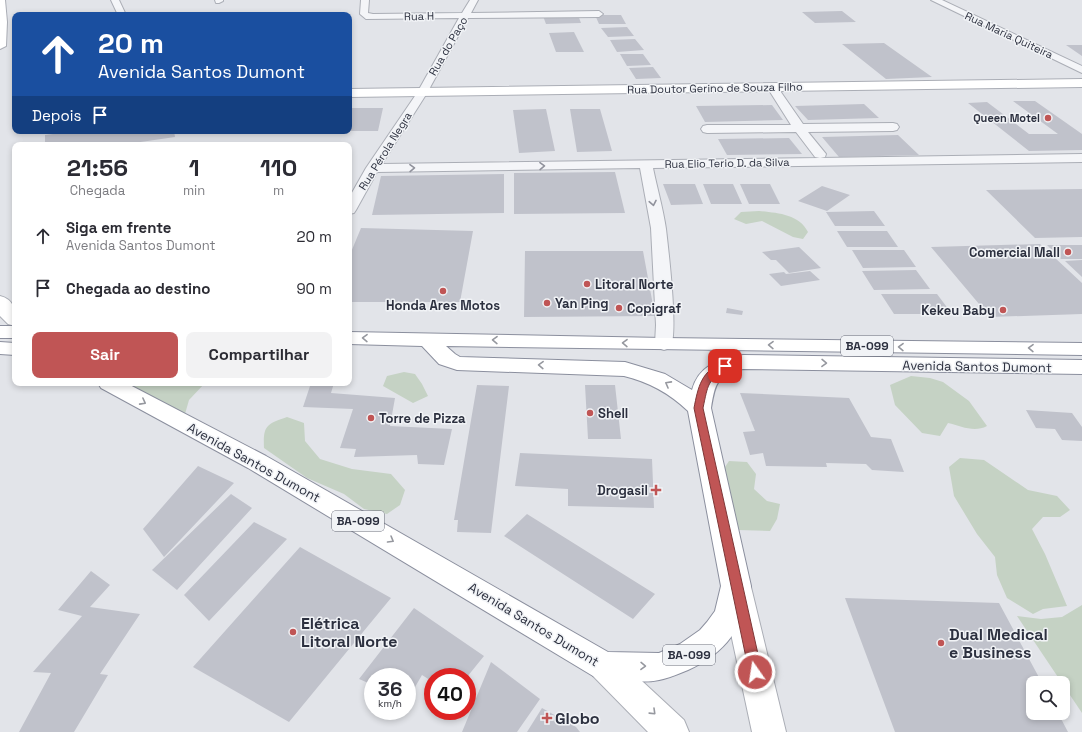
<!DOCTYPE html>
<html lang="pt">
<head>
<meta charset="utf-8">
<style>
  :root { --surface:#fff; --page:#f2f2f3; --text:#2b2b33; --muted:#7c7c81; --accent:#c05555 }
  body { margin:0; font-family:"Space Grotesk",sans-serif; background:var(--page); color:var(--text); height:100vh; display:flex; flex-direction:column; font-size:15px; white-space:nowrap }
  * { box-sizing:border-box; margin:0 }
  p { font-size:13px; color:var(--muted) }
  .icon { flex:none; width:22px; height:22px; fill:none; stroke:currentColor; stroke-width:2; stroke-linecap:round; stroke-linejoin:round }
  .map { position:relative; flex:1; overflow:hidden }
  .side { position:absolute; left:12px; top:142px; width:340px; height:244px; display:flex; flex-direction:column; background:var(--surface); border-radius:8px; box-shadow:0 2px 6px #0003 }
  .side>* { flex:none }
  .guide { position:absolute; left:12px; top:12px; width:340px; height:122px; border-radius:8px; box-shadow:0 2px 6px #0003; background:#1a4fa0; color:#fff; overflow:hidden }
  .tools { position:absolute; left:1026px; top:676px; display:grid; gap:8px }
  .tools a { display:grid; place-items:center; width:44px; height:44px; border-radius:8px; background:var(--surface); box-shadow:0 2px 6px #0003; font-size:20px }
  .speed { position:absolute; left:364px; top:668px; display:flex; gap:8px; font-size:20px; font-weight:700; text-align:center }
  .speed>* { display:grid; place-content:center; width:52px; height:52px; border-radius:50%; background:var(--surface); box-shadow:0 2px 6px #0003; line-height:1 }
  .speed small { font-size:10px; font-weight:400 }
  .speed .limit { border:6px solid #d22; background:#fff; color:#111 }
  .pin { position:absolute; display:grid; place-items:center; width:34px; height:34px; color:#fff; margin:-17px; border-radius:8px; box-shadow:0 2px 6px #0006 }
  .me { position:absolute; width:44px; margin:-22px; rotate:347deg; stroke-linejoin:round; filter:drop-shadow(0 0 3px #0008) }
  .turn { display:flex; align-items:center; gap:14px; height:84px; padding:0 20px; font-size:18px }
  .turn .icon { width:52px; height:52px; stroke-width:2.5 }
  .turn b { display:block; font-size:28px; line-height:34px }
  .then { display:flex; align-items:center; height:38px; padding:0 20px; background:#0003; gap:8px; font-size:15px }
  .eta { display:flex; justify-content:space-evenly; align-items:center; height:68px; text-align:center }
  .eta b { font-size:24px; font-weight:800; line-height:28px }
  .cta { display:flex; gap:8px; margin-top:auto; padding:8px 20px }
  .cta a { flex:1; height:46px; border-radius:8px; background:var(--accent); color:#fff; font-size:16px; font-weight:800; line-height:46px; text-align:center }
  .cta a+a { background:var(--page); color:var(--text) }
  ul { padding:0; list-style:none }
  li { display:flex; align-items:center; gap:12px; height:52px; padding:0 20px }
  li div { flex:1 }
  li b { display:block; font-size:15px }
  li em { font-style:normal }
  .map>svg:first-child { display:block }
  .green { fill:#c5d2c4 }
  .building { fill:#c0c2cb }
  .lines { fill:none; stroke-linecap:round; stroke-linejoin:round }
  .street-casing { stroke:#abaeb6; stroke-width:2 }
  .secondary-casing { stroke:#abaeb6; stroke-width:2 }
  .highway-casing { stroke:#8b8f9e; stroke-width:2 }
  .street { fill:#f4f5f8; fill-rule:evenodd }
  .secondary { fill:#fff; fill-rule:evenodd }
  .highway { fill:#fff; fill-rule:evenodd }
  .oneway { stroke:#90929c }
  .oneway2 { stroke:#96989f }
  .route { fill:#c05555; stroke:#7d3737 }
  .poi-dot { fill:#c05555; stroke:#f1f3f6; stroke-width:1.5 }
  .labels { text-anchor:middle; stroke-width:3; stroke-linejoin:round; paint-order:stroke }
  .far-street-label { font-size:11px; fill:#2c303f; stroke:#f1f3f6 }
  .far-poi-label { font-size:11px; font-weight:bold; fill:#2c303f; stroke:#f1f3f6; text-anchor:end }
  .shield { fill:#f1f3f6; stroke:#676a76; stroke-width:1 }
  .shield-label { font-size:12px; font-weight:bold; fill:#2c303f }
  .poi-label { font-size:13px; font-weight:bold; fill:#2c303f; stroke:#f1f3f6; text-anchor:start }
  .street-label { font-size:13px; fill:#2c303f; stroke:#f1f3f6 }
  .near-poi-label { font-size:16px; font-weight:bold; fill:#2c303f; stroke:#f1f3f6; text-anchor:start }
</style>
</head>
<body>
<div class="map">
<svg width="1082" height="732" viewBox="0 0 1082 732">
  <rect width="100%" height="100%" fill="#e2e4e9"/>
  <!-- green -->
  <path class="green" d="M759 211C777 213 799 214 808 232L803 239 793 237 762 221 746 224 734 219 741 212Z
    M404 372 415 374 422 384 428 396 413 403 383 386 387 376Z
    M911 376 930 378 943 382 969 401 987 426C974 433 961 426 948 423L940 436 922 433 895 405 890 385Z
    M122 383H205L189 400 183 421Z
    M287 417 304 423 305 441 320 459 352 469 391 474 405 490 400 505 387 514 364 509 344 494 307 478 264 448C263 426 266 424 287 417Z
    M960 458 984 460 1028 490 1057 496 1070 510 1060 517H1043L1032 529 1045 554 1067 606 1043 609 1033 614 1007 598 997 575 995 557 977 534 954 496 949 467Z
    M729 461 747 462 756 474 754 489 767 501 780 504 777 519 770 531 738 530 724 513 721 473Z
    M1082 605V713L1017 616 1041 619 1062 617Z"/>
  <!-- building -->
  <path class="building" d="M842 11 856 22 815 23 802 12Z
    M578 15 581 23 546 24 543 16Z
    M595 15H621L626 24H599Z
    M627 27 634 36 608 37 601 28Z
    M574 32 584 52H556L549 33Z
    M635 39 644 50 617 52 610 40Z
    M884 43 932 77 886 79 842 44Z
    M1066 45H1082V56Z
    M620 54H643L651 65 627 66Z
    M653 67 661 78 636 79 629 68Z
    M1013 101H1035L1082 134V150L1029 151 968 103 987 102 1029 134H1058Z
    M864 104 879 118 808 120 795 106Z
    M772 105 783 120 705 122 696 106Z
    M349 108H383L378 131H349Z
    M546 109 555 151 519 153 513 110Z
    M570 109H600L612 151 577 152Z
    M77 131H174L175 137 120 145H45V135Z
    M898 135 919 155 839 157 822 137Z
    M789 138 802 154 727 155 718 139Z
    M615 172 625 213 514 214V173Z
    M504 174V213L372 215 381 176Z
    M663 184H695L703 204 671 205Z
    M703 184H733L742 204H711Z
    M740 184H770L780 204H749Z
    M822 186 850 195 827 211 798 201Z
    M1082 189V237L1035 238 986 190Z
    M874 211 885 226H835L826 212Z
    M361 228 473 231 460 302H349V257Z
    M837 231H887L898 247H847Z
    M1040 244 1082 283V314L990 317 931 247Z
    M1047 245H1082V259H1061Z
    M799 247 821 268 789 273 776 260H771L762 252Z
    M852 250H904L916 267 863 268Z
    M525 251H643L655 316 524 317Z
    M1082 260V277L1065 261Z
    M916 270 930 289 874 290 862 271Z
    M810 271 820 280 781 286 769 274 784 272 786 274Z
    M881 294H937L952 314H894Z
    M727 308 743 311 742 315 726 313Z
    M311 383H334L331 393 395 398 390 426 452 429 444 465 418 464 417 455 354 457 356 449 340 448 353 409 303 407Z
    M477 385 509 386 491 533 457 532 458 520H454Z
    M585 385H615L621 439H588Z
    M740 393 849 398 871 437 891 439 904 472 872 470 866 464 826 463 827 467 766 466 763 453 750 455 743 432 755 431Z
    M1026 410 1072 413 1082 427V441L1062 440 1055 429 1036 428Z
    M520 453 652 459 654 508 568 506V489L515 486Z
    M198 466 234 483 164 557 143 529Z
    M231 494 252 508 177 590 152 570Z
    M527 514 655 594 633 619 504 536Z
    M254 522 287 539 209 621 184 595Z
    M300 547 391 598 289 722 193 667Z
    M91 571 110 585 90 607 140 614 100 674 108 675 74 732H19L51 673 33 672 82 616 58 610Z
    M845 598 999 603 1042 683H1033V713H1058L1068 732H895Z
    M414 608 484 656 467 677H433V682L422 675 407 701V677H373V685L359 679Z
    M491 662 540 699 517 732H462Z
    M542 708 576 727 580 732H527Z"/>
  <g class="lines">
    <defs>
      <path id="street" d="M111 0H119L126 15H118Z
        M215 0H223V1L219 3H216Z
        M361 0H369L368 13 373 14 462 13 470 0H478L471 13 599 11 603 14 599 17 468 18 427 93 382 164 820 158 815 157 796 132 707 133 703 132 701 129 703 126 707 125H791L767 87 772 84 776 85 803 124 893 123 897 124 899 127 897 130 893 131 808 132 826 154 825 157 820 158 1082 154V162L653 168C657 188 663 208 666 229 668 247 679 336 670 348L664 350 658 348 655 344 656 325 651 228 640 168 377 172 356 210 354 213 349 214V198L366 168 417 93 459 18 366 19 360 14Z
        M931 0H942L1082 66V73Z"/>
      <path id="secondary" d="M0 0H5L7 22 6 46 0 49Z
        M1082 79V87L349 97V89Z
        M0 296C16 300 15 312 15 326L8 324 0 316Z
        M736 575 746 579 751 587 786 732H752L721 587 726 579Z
        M604 652 615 656 684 720 689 732H648L593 676 588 666 593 656Z"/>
      <path id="highway" d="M0 326H15V338H0Z
        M349 332 664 338 1082 343V355L446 346 455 354 460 357 625 362 665 374 692 390C700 363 719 361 743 355L1082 360V374L743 369C717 375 715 383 711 408L751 586C744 627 726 653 688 670 664 680 655 683 629 681 616 681 605 680 593 676L248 468 101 388 98 383H126L266 456 608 652 659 653 680 644 700 630 707 622 715 611 721 586 688 411C669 393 649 382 624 376L457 370 439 364 422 346 349 344Z
        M0 342 15 343V355L0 354Z"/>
    </defs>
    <!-- street casing -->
    <use href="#street" class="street-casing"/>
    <!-- secondary casing -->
    <use href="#secondary" class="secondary-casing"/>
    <!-- highway casing -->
    <use href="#highway" class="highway-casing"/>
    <!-- street -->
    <use href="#street" class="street"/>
    <!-- secondary -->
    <use href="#secondary" class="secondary"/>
    <!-- highway -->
    <use href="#highway" class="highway"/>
  </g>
  <!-- one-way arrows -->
  <defs><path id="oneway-chevron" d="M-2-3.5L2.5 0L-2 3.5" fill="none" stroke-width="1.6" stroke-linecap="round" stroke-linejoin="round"/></defs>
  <g class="oneway">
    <use href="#oneway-chevron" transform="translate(542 166) rotate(-1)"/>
    <use href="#oneway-chevron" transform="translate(412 168) rotate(-1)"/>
    <use href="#oneway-chevron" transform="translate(653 203) rotate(79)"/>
  </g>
  <g class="oneway2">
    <use href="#oneway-chevron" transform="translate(365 338) rotate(-179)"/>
    <use href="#oneway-chevron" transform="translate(495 340) rotate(-179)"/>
    <use href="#oneway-chevron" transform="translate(625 343) rotate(-179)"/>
    <use href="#oneway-chevron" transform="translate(771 345) rotate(-179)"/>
    <use href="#oneway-chevron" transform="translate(901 347) rotate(-179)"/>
    <use href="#oneway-chevron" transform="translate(1031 348) rotate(-179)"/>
    <use href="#oneway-chevron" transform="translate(824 363) rotate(1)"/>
    <use href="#oneway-chevron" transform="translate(541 365) rotate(-178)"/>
    <use href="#oneway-chevron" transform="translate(668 384) rotate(-151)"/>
    <use href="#oneway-chevron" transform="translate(143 402) rotate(28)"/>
    <use href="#oneway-chevron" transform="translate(391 540) rotate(30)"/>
    <use href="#oneway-chevron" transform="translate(643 666) rotate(1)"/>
    <use href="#oneway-chevron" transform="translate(653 712) rotate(44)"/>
  </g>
  <!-- route -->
  <path class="route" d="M725 363 728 364 729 366 728 368C707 380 708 385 703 408L762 672 760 676 755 678 751 676 749 672 694 408C698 388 701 369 725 363Z"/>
  <!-- markers -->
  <g class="poi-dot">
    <circle cx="1048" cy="118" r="4"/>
    <circle cx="1068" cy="252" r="4"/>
    <circle cx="587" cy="284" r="4"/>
    <circle cx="443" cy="291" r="4"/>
    <circle cx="547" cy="303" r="4"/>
    <circle cx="619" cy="308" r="4"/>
    <circle cx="1003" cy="310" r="4"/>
    <circle cx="590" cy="413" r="4"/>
    <circle cx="371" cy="418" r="4"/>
    <path d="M654 484h4v4h4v4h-4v4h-4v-4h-4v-4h4z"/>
    <circle cx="293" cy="632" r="4"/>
    <circle cx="941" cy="643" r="4"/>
    <path d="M545 712h4v4h4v4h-4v4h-4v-4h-4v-4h4z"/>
  </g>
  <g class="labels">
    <!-- far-street labels -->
    <g class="far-street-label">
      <text transform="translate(419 16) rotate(-1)" y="4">Rua H</text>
      <text transform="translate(1009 35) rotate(25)" y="4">Rua Maria Quiteira</text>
      <text transform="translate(448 46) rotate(-60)" y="4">Rua do Paço</text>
      <text transform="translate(715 88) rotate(-1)" y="4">Rua Doutor Gerino de Souza Filho</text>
      <text transform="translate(385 151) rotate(-58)" y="4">Rua Pérola Negra</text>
      <text transform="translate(727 163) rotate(-1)" y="4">Rua Elio Terio D. da Silva</text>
    </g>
    <!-- far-poi labels -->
    <g class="far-poi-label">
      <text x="1040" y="122">Queen Motel</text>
    </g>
    <!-- shield labels -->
    <g class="shield">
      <rect x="841" y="336" width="52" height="20" rx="3"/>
      <rect x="332" y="511" width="52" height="20" rx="3"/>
      <rect x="663" y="645" width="52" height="20" rx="3"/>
    </g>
    <g class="shield-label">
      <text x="867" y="350">BA-099</text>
      <text x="358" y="525">BA-099</text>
      <text x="689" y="659">BA-099</text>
    </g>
    <!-- poi labels -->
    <g class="poi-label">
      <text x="1060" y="257" text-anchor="end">Comercial Mall</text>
      <text x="595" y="289">Litoral Norte</text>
      <text x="555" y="308">Yan Ping</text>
      <text x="443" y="310" text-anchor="middle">Honda Ares Motos</text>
      <text x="627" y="313">Copigraf</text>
      <text x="995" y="315" text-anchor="end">Kekeu Baby</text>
      <text x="598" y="418">Shell</text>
      <text x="379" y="423">Torre de Pizza</text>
      <text x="648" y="495" text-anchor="end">Drogasil</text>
    </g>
    <!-- street labels -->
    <g class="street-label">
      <text transform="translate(977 366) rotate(1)" y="5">Avenida Santos Dumont</text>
      <text transform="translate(254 462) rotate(29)" y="5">Avenida Santos Dumont</text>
      <text transform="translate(534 624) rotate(31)" y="5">Avenida Santos Dumont</text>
    </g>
    <!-- near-poi labels -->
    <g class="near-poi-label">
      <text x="301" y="629">Elétrica<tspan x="301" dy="18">Litoral Norte</tspan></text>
      <text x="949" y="640">Dual Medical<tspan x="949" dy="18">e Business</tspan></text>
      <text x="555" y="724">Globo</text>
    </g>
  </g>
</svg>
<div class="tools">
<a><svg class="icon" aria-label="search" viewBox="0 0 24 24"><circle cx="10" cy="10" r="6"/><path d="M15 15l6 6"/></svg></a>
</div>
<div class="speed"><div>36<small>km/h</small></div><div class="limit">40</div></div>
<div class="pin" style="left:725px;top:366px;background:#d93025"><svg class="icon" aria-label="arrive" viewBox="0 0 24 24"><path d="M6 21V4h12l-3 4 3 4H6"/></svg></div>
<svg class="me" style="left:755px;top:672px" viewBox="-20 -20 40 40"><circle r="17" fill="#c05555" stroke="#fff" stroke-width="3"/><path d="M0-11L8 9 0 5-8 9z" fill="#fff"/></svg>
<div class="guide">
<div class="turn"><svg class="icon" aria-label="ahead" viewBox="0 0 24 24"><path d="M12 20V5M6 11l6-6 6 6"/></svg><div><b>20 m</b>Avenida Santos Dumont</div></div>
<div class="then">Depois<svg class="icon" aria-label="arrive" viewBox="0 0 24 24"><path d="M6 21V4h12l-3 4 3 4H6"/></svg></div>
</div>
<section class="side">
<div class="eta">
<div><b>21:56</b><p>Chegada</p></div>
<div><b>1</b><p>min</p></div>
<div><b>110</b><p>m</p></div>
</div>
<ul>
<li><svg class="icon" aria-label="ahead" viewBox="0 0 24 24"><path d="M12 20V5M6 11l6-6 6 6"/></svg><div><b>Siga em frente</b><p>Avenida Santos Dumont</p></div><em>20 m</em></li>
<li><svg class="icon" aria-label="arrive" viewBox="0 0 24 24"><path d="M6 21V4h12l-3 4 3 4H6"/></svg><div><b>Chegada ao destino</b></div><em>90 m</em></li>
</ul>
<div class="cta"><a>Sair</a><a>Compartilhar</a></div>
</section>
</div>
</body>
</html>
